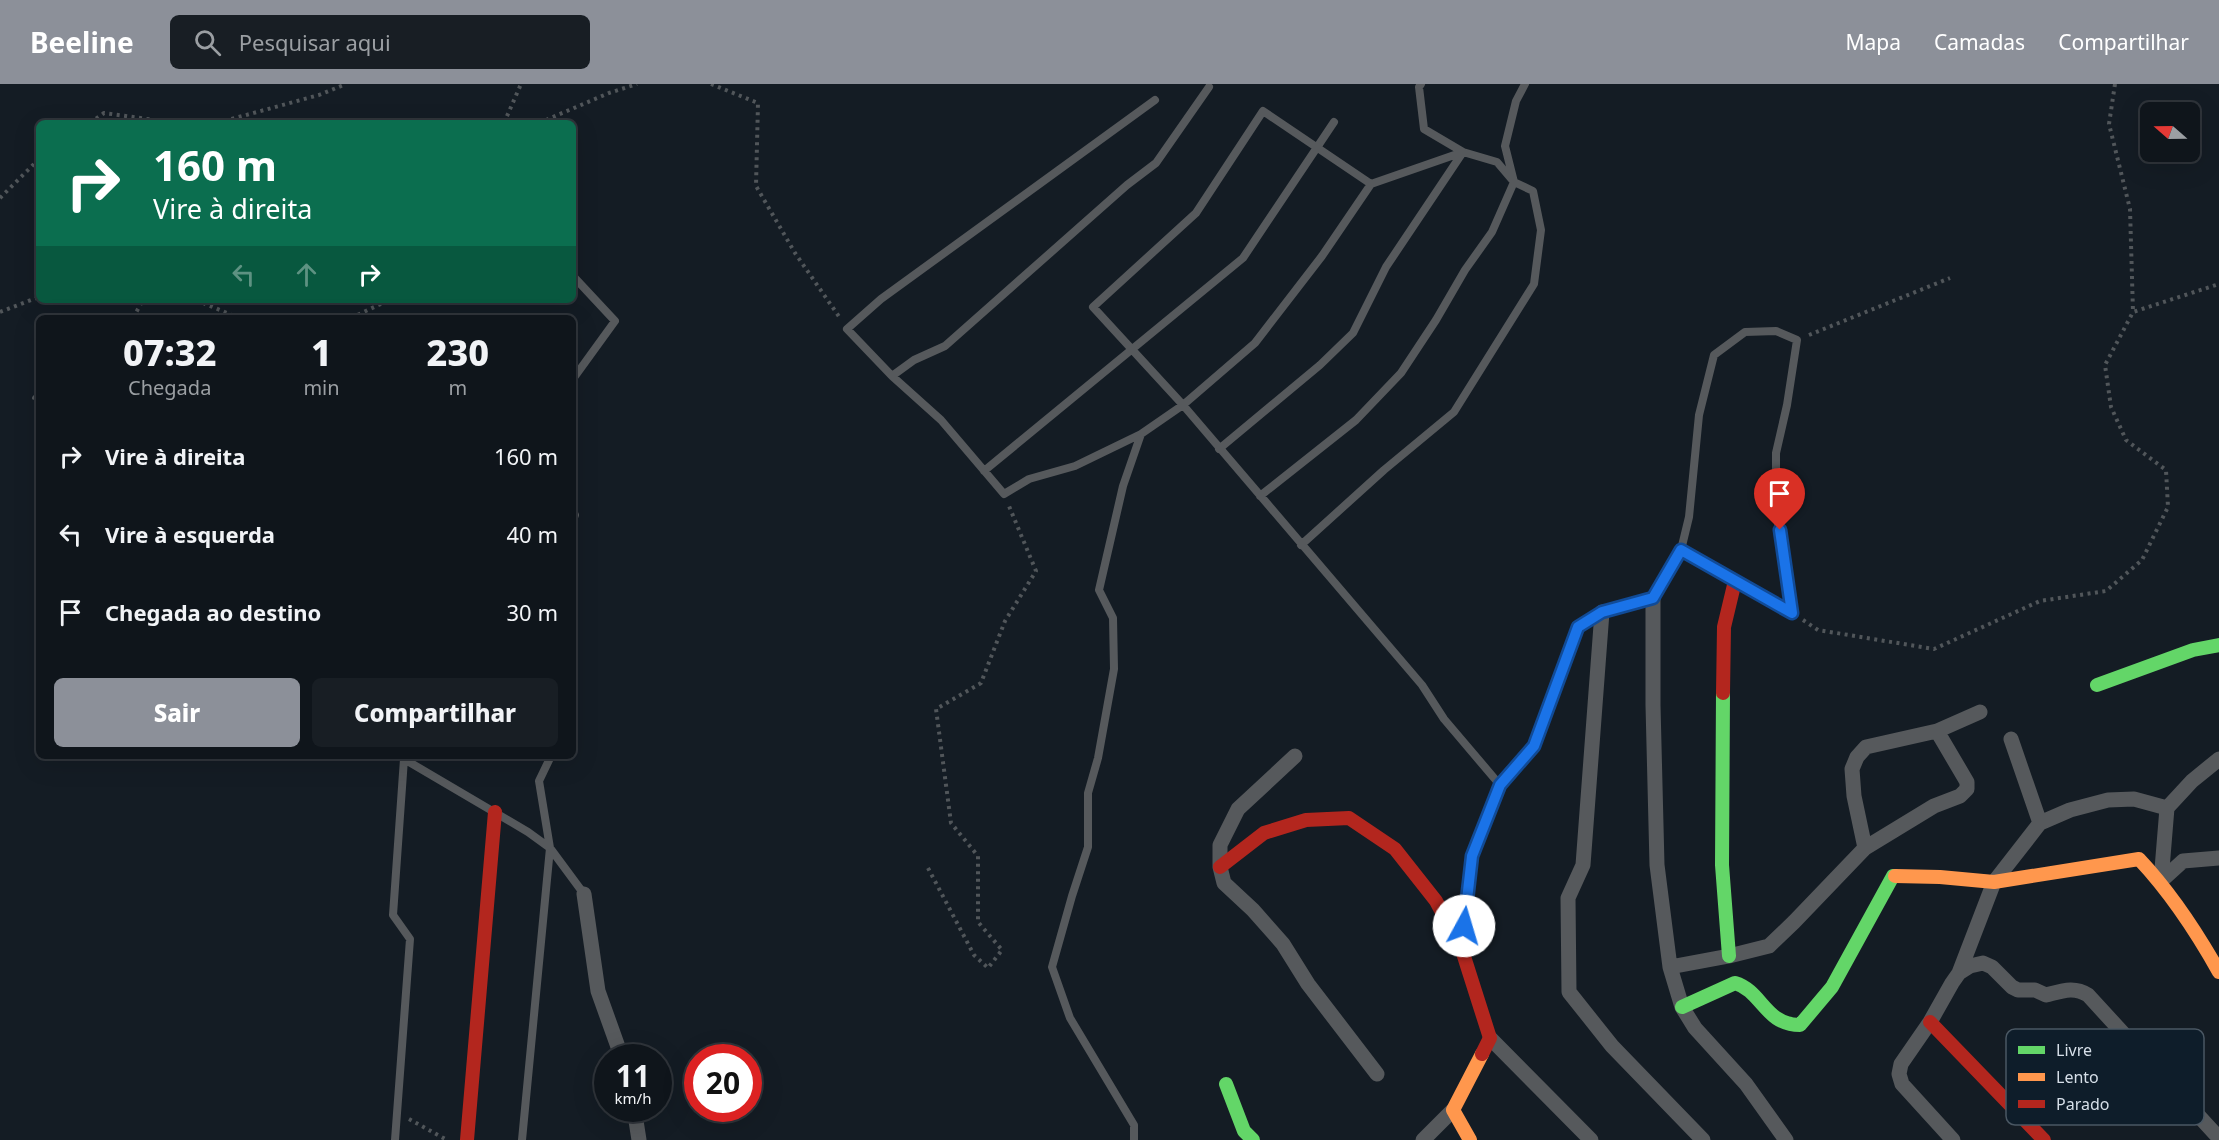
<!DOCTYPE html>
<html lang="pt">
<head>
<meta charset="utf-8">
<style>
  :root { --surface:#0f151b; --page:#181e24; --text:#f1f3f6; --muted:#9b9fa3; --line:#2f343a; --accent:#8c9099 }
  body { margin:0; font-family:"Noto Sans",sans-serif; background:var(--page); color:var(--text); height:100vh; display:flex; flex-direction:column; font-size:22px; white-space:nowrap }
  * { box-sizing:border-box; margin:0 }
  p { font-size:20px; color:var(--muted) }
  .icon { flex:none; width:33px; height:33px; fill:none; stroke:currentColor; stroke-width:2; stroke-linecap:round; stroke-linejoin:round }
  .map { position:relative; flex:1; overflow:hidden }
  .sheet { position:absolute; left:36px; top:231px; width:540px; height:444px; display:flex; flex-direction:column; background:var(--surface); border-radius:9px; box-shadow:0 6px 24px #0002,0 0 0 2px var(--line) }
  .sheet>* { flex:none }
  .guide { position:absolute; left:36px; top:36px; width:540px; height:183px; border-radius:9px; box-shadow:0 6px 24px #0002,0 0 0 2px var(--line); background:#0b6e4f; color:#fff; overflow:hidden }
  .needle { width:39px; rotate:290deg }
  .buttons { position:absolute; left:2140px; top:18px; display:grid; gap:12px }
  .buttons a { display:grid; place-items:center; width:60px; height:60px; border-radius:9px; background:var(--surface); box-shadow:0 6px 24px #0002,0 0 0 2px var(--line); font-size:30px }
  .speed { position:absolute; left:594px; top:960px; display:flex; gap:12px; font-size:30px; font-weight:700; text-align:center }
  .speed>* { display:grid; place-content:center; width:78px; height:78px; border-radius:50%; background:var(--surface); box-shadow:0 6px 24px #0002,0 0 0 2px var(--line); line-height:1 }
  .speed small { font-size:15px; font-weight:400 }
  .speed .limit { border:9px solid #d22; background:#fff; color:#111 }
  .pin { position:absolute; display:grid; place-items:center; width:51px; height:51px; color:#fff; margin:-62px -26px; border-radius:50% 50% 50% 0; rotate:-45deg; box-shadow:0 0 6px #0007 }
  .pin .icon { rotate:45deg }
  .me { position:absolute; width:66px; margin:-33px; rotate:6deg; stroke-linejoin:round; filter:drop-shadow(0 0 4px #0008) }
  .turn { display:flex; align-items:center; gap:21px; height:126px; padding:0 18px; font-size:27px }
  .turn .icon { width:78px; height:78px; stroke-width:2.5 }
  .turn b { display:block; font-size:42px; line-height:51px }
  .lanes { display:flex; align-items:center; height:57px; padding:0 18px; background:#0003; justify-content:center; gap:30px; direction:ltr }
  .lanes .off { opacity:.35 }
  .eta { display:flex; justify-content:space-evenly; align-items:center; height:102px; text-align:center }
  .eta b { font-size:36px; font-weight:800; line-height:42px }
  .primary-button { display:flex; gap:12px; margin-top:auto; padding:12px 18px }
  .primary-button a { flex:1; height:69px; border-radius:9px; background:var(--accent); color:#fff; font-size:24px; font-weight:800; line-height:69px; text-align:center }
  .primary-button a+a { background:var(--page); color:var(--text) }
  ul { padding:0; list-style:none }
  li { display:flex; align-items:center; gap:18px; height:78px; padding:0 18px }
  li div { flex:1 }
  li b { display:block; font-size:22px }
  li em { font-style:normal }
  header { display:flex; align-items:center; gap:36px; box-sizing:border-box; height:84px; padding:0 30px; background:var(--accent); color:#fff }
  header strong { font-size:28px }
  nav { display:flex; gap:33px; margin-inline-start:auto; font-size:21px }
  .search { width:420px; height:54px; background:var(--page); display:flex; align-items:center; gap:15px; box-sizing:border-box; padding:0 21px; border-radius:9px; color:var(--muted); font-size:22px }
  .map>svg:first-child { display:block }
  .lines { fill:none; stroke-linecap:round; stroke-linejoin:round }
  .path { stroke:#51565a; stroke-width:4; stroke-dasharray:3 4.5; stroke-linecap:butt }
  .lane { stroke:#56595c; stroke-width:8 }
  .street { stroke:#56595c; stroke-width:15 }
  .fast { stroke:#63d668; stroke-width:14 }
  .slow { stroke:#ff974d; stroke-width:14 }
  .jam { stroke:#b3261e; stroke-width:14 }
  .route-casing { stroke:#114b97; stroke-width:15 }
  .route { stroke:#1a73e8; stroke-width:10 }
  .key { fill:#0e1d2a; stroke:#4a5763; stroke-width:1.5 }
  .key-label { font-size:16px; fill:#d6dfe8 }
</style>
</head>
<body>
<header>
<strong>Beeline</strong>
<div class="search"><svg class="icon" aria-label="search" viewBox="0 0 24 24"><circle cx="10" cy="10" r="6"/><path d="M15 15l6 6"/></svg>Pesquisar aqui</div>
<nav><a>Mapa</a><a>Camadas</a><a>Compartilhar</a></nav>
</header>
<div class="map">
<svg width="2219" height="1056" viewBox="0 0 2219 1056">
  <rect width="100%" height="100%" fill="#141c24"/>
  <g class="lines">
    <!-- path -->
    <path class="path" d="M711 0 758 19 756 102 795 169 840 234
      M2115 0 2109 40 2130 125 2133 228
      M90 39 104 29 176 39
      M217 39 319 11 346 0
      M504 39 521 0
      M539 39 609 9 637 0
      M0 114 39 75
      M196 216 239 234
      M0 228 39 213
      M133 234 143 216
      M351 234 389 216
      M1809 251 1950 194
      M39 306 34 314 39 320
      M1803 536 1818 546 1934 565 2040 517 2106 507 2142 476 2168 423 2166 386 2126 356 2111 323 2105 281 2133 228 2219 200
      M928 784 974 871 988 884 1002 866 978 838V772L951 739 936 625 981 599 1005 537 1036 487 1009 422
      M409 1035 447 1056"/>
    <!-- lane -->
    <path class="lane" d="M1421 0 1419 3 1424 45 1463 68
      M1371 100 1263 27 1196 129 1093 223 1183 321 1255 259 1322 172 1371 100 1463 68
      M573 192 615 237 573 295
      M892 292 847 245 881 215 1155 16
      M1141 350 1075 382 1029 395 1004 410 941 336 892 292 914 276 945 262 1127 101 1156 79 1209 3
      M1219 365 1320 281 1353 249 1386 183 1463 68 1497 78 1514 98 1505 62 1516 17 1525 0
      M984 387 1243 174 1334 38
      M1260 412 1356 336 1401 289 1436 236 1465 186 1492 148 1514 98 1533 107 1541 146 1534 200 1454 328 1384 386 1301 461
      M573 427 575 431 573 436
      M1500 701 1535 662 1578 543 1602 528 1653 514 1681 466 1689 433 1699 331 1714 271 1745 248 1776 247 1797 256 1787 321 1776 369V426L1792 529 1681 466
      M395 1056 410 855 393 831 404 675 528 748 550 764 539 697 551 672
      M522 1056 550 764 584 810
      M1134 1056V1041L1070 934 1052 883 1072 812 1088 763V709L1098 674 1114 585 1113 534 1099 506 1123 402 1141 350 1183 321 1422 601 1444 635 1500 701 1472 772 1463 855"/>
    <!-- street -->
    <path class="street" d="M1653 514V621L1657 781 1670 883 1682 923 1695 944 1746 1000 1786 1056
      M1602 528 1583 781 1568 814 1569 908 1612 962 1703 1056
      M2011 655 2040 739
      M1295 672 1238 725 1220 761V783L1224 799 1253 826 1283 860 1308 900 1377 990
      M1865 764 1854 712 1852 685 1857 673 1866 663 1937 647 1980 628
      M2161 797 2167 724 2192 697 2219 675
      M2161 797 2183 777 2219 774
      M584 810 598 907 622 974
      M1670 883 1729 872 1769 862 1794 838 1865 764 1934 722 1960 712 1967 705V698L1937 647
      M1959 889 1994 798 2040 739 2070 726 2108 716 2134 715 2167 724
      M1490 954 1591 1056
      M634 1024 639 1056
      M1423 1056 1453 1026
      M1953 1056 1902 1000 1899 990 1901 980 1930 938 1952 899 1959 889 1970 882 1983 879 1992 883 2012 903 2018 906H2035L2046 911C2062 907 2074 902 2088 911L2219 1054"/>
    <!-- fast -->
    <path class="fast" d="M2097 601 2193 566 2219 561
      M1723 609 1722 781 1729 872
      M1682 923 1735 899C1762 907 1765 941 1800 941L1832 903 1893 792H1895
      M1226 1000 1244 1047 1253 1056"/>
    <!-- slow -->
    <path class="slow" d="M1895 792 1940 793 1994 798 2139 775C2171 809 2196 847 2219 888
      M1470 1056 1453 1026 1482 970"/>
    <!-- jam -->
    <path class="jam" d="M1723 609 1724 543 1735 497
      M1220 783 1264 749 1306 736 1349 734 1395 765 1436 817 1462 866 1490 954 1482 970
      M1930 938 2044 1056
      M467 1056 495 728"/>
  </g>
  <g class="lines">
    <defs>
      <path id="route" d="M1464 842 1472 772 1500 701 1534 662 1578 543 1602 528 1653 514 1681 466 1792 529 1780 446"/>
    </defs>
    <!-- route casing -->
    <use href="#route" class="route-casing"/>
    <!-- route -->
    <use href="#route" class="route"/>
  </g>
  <!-- legend -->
  <rect x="2006" y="945" width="198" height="96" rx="9" class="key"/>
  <rect x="2018" y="962" width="27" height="8" fill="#63d668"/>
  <rect x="2018" y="989" width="27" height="8" fill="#ff974d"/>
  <rect x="2018" y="1016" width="27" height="8" fill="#b3261e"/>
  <g class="key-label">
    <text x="2056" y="972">Livre</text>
    <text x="2056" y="999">Lento</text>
    <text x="2056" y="1026">Parado</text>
  </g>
</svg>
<div class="buttons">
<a><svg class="needle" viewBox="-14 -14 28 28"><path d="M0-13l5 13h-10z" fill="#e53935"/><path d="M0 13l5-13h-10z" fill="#9b9fa3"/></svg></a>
</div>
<div class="speed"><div>11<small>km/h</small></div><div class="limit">20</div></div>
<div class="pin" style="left:1780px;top:446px;background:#d93025"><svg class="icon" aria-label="arrive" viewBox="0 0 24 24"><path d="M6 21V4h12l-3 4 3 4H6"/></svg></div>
<svg class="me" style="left:1464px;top:842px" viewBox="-20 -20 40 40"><circle r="19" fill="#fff"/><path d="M0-13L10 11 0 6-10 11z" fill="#1a73e8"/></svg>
<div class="guide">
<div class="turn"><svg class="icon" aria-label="right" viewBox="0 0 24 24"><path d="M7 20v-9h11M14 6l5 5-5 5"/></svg><div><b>160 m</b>Vire à direita</div></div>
<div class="lanes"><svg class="icon off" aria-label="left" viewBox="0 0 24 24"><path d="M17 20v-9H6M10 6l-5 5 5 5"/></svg><svg class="icon off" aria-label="ahead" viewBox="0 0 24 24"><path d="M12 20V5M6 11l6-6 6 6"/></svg><svg class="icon" aria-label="right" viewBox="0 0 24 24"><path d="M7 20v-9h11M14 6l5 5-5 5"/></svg></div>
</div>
<section class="sheet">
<div class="eta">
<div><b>07:32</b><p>Chegada</p></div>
<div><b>1</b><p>min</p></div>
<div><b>230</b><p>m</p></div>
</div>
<ul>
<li><svg class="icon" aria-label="right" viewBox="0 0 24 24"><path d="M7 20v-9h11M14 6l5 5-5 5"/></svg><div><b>Vire à direita</b></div><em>160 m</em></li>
<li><svg class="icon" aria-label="left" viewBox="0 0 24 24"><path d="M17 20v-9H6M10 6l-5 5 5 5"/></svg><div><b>Vire à esquerda</b></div><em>40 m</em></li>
<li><svg class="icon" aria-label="arrive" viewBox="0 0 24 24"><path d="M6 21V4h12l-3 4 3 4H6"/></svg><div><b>Chegada ao destino</b></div><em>30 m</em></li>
</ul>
<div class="primary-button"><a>Sair</a><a>Compartilhar</a></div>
</section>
</div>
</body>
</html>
